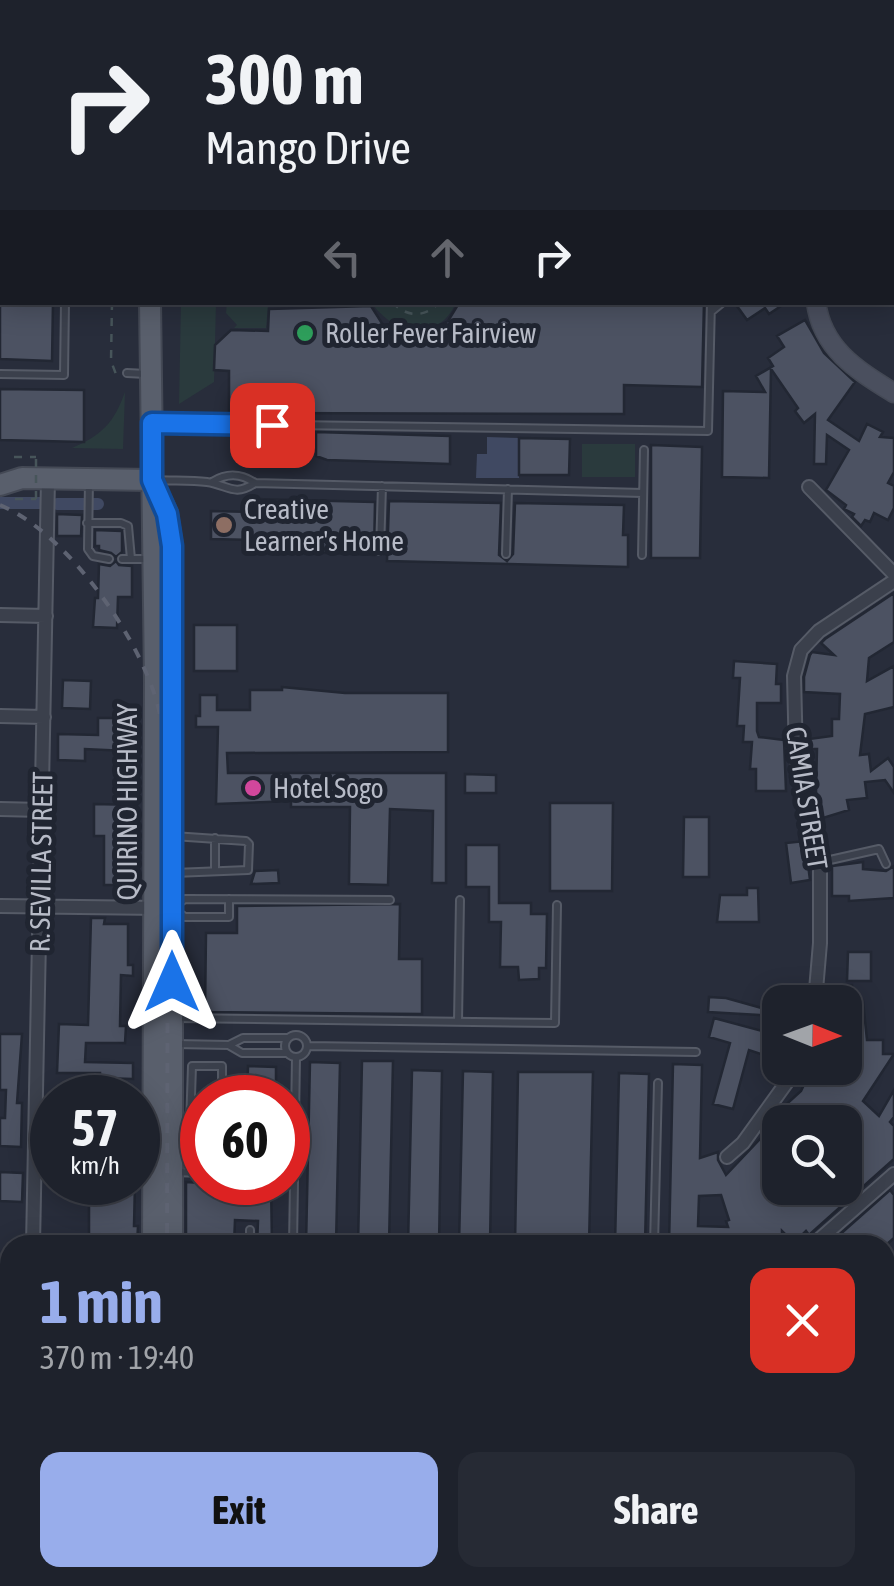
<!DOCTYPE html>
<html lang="en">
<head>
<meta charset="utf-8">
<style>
  :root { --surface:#1e222c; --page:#262a34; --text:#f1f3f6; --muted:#a1a4a9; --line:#3c3f48; --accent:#98adeb }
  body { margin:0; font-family:"Asap Condensed",sans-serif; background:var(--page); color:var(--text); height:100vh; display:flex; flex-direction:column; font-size:38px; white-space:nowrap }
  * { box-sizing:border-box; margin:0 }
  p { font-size:32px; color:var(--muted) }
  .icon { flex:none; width:55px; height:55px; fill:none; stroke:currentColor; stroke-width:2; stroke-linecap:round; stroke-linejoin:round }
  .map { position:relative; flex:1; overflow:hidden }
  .panel { position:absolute; left:0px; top:1235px; width:895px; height:352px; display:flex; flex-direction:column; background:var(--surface); border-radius:30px 30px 0 0; box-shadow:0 5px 25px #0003,0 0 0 2px var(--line) }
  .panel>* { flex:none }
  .banner { position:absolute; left:0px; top:0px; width:895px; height:305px; box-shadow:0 5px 25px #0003,0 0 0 2px var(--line); background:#1e222c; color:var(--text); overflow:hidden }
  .needle { width:65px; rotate:91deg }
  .tools { position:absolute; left:762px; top:985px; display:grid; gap:20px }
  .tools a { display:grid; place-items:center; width:100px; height:100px; border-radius:20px; background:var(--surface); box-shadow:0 5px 25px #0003,0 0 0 2px var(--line); font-size:50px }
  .speed { position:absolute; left:30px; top:1075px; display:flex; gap:20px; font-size:50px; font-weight:700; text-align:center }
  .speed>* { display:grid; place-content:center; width:130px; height:130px; border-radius:50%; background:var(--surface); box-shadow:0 5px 25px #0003,0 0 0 2px var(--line); line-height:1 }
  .speed small { font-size:25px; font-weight:400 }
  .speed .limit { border:15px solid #d22; background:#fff; color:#111 }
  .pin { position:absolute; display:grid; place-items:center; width:85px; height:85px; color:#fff; margin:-42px; border-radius:20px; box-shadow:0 5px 15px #0006 }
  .me { position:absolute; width:110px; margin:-55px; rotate:0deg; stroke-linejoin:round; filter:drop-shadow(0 0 8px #0008) }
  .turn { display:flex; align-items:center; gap:35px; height:210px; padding:0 40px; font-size:45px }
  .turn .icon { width:130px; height:130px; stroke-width:2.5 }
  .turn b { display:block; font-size:70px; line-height:85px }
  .lanes { display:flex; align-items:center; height:95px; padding:0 40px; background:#0003; justify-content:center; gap:50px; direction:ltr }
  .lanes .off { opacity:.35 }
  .round { display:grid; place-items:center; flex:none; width:105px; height:105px; border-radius:20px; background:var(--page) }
  .overview { display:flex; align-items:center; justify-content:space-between; height:170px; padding:0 40px }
  h1 { font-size:60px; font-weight:700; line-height:75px; color:var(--accent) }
  .action { display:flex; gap:20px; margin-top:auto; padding:20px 40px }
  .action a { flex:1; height:115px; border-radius:20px; background:var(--accent); color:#111; font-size:40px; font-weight:700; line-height:115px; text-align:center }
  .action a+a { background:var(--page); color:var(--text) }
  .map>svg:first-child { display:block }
  .green { fill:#2a3a3d }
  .water { fill:#404962 }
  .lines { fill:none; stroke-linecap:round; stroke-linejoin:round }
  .canal { stroke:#404962; stroke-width:12 }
  .building { fill:#4c5262; stroke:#222733; stroke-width:2.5; fill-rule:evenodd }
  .lane-casing { stroke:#565b67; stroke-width:10 }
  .street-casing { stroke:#565b67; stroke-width:16 }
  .secondary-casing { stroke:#444955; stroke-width:21 }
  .primary-casing { stroke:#444955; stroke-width:24 }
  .path { stroke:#47555a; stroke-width:2.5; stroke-dasharray:8 8; stroke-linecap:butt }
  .lane { stroke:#3b404c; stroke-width:6 }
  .street { stroke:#3b404c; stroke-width:12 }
  .secondary { stroke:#4a4f5e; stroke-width:18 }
  .primary { stroke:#595f6c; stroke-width:20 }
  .rail { stroke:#5e6372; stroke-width:4; stroke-dasharray:10 10; stroke-linecap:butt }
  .path-bridge { stroke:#47555a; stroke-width:2.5; stroke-dasharray:8 8; stroke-linecap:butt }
  .route-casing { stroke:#114b97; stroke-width:25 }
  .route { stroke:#1a73e8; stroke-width:18 }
  .leisure-dot { fill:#2e9e5b; stroke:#202531; stroke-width:4 }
  .education-dot { fill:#8d6e63; stroke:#202531; stroke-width:4 }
  .hotel-dot { fill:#d1479c; stroke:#202531; stroke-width:4 }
  .labels { text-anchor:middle; stroke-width:10; stroke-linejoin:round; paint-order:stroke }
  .poi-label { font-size:28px; fill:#b7bbc7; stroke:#202531; text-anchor:start }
  .street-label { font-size:28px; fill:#b7bbc7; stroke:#202531 }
</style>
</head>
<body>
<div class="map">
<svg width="894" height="1586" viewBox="0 0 894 1586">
  <rect width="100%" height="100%" fill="#282d3b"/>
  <!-- green -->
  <path class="green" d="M227 302H456V303C437 343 397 336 373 305L268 307 266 328H234L237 325 226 313Z
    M181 303H216L214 382 179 404Z
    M125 392 123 449 72 448C102 435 114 423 125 392Z
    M582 444H635V477H582Z
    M0 1419 10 1420V1535L0 1534Z"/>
  <!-- water -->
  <path class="water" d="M487 437 519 438V478H476L477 454H487Z"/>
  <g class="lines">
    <!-- canal -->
    <path class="canal" d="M0 503H43
      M57 504H98"/>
  </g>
  <!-- building -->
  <path class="building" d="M0 302H53L52 361 0 359Z
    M463 302H704L702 387 624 385V414L229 413V371L214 370 215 345 231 330 268 331 269 309 371 306 383 325 405 334 421 335 448 321 459 303Z
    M743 302H787L769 314 765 308 747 320 737 306Z
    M805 320 824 353 855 382 828 420 859 441 867 424 883 432 880 437 894 438V472L888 483 894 486V508L888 520 874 513 870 522 865 520 861 526 852 517 854 514 844 509 846 505 826 490 849 450 827 435 826 464H814L815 414 804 423 795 411 798 408 771 369 769 478 722 477 723 391 765 392 756 376 773 366 768 358 784 347 777 336Z
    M0 389 84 390V442L0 440Z
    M316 432 450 436V464L327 460 316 456Z
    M519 438 570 439 569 475H519Z
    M651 445 702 447 700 558H651Z
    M254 499 375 502 374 555 252 550 253 540 211 539V511L253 512Z
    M389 501 501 503 499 555 507 561 513 554 515 503 624 505 623 535H628V567L387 561Z
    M57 514 82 515 81 536H57Z
    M95 530 122 531V552L116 557 111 553 99 550V546H95Z
    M116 561 119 565 132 566V597H118L117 628 93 627 95 598H98L99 564 110 566Z
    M894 593V642L869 658 867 681 894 666V707L865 714 860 755 869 754 871 771 888 758 894 767V793L885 780 865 782 867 798 847 800 849 810 823 818 816 792 817 749H809V739L832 736V719H839L840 694 804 692V677L810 655 812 652 834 655 821 643 825 639Z
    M194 625H237V671H194Z
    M734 661 777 664 776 684H781V703H757V731L759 737 784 740 786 791H756V769H750L752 742H743L744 726H737L740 678H733Z
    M63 680 91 681 90 709 62 708Z
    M282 687 345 693H448V752L227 753 228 773H446V883H432L433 811 390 809 388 885 349 884 350 807H291V801L216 804 218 727H196V716H200V695H217V710H250V690H282Z
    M98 718H128L127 751 85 749V761L58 760V734L98 735Z
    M465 774 496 775V793H465Z
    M550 803H613L612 891H550Z
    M94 804 137 805 135 885H104V836H94Z
    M684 817H709V877H683Z
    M805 841 810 880 791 883 786 843Z
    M466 845H499V903H531V914H547L546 968H539V979L519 980 518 967H500L501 922H489V887H466Z
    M863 862V869L886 871 894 866V898L849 901V896H832V866Z
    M278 870 279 883 251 884 255 871Z
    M747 888H758L759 922H717L720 895H747Z
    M400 904 399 959H422V1014L205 1012 206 933H237V906Z
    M91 918H105L104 924H128V965H133V976L121 975 120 1026H126L125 1043H86L85 1062 133 1063V1079L100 1078V1073H57L59 1024 88 1025Z
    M848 952H871V981H847Z
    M831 985H852L853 1001H863L867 1040H883V1054H894L863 1101 879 1116 894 1090V1117L890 1122 894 1126V1159L809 1235 806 1231 794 1243 782 1231V1245H759V1240L743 1245H728L726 1239 698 1238V1245H669L673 1064 702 1065 700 1158 718 1152V1160L726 1175 776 1122 783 1113 780 1110 801 1091 812 1068 827 1076 833 1068 845 1078V1001H831ZM780 1122H845V1188H780ZM721 1195 729 1220 726 1221 728 1227 698 1226 699 1196Z
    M709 997 726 998 776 1012V1016L708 1012Z
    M714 1018 773 1034 767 1056 749 1050 733 1109 713 1104 730 1043 709 1037Z
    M0 1034H22L17 1103H22L21 1147 0 1146V1118H5L6 1090H0Z
    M362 1061H393L389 1245H358Z
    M310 1062 340 1063 336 1245H306Z
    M248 1066 276 1067V1098H247Z
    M412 1070 442 1071 439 1245H408Z
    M463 1071 493 1072 490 1245H459Z
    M518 1072H593L589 1245H515Z
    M619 1073 649 1074 645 1245H615Z
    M0 1172 23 1173 22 1202 0 1201Z
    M89 1182 135 1183 134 1226H138L137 1245H89Z
    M186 1182 233 1185 271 1182 272 1245H257L258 1221 235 1220 234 1245H186Z
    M890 1190 894 1195V1238L886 1245H828Z
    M0 1257H10V1313H0Z
    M0 1546 10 1557V1586H0Z"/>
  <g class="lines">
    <defs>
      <path id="lane" d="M498 0V2
        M527 0V2
        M69 2V0
        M279 2V0
        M315 2V0
        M712 311 723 302
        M127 373 146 374
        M0 374 64 375 65 302
        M158 423 708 431 711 302
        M89 480 88 549 93 556 109 559
        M155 480C172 481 191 480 207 482 228 485 234 497 255 483
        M212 482C227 473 240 473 255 483L643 493
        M87 523H121L128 526 131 559
        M380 551 382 486
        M506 554 508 489
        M642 555 644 450
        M122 559H148
        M173 836 246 841 249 844 248 870 174 873
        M215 838V871
        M821 862 879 849 886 864
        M229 899V917H185L172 908 185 899 390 900
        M175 1018 555 1023 557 905
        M458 1022 460 900
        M285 1046a11 11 0 1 1 22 0a11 11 0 1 1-22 0Z
        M175 1044 229 1045 243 1038H288
        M230 1046 242 1053H287
        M308 1046 696 1052
        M107 1098V1086
        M173 1159 189 1156 192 1066H222V1098
        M174 1172 202 1173
        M250 1230V1245
        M293 1245 296 1057
        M654 1245 658 1083
        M288 1586V1578
        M649 1586V1578"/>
      <path id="street" d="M694 0V2
        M684 2V0
        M809 487 894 574
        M0 615 46 616
        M0 716 44 717
        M0 809 42 810
        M0 906 160 908
        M815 1002 820 943V863L796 758 794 676 801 650 819 631 894 581
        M727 1157 743 1143 797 1068
        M33 1245 48 479
        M813 1245 894 1174
        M0 1411H10
        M847 1578 855 1586
        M811 1586 818 1578"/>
      <path id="secondary" d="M813 2V0
        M816 302C822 349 857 370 894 393"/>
      <path id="primary" d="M151 0V2
        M150 302 155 681 153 1245
        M0 485 22 478 152 480
        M156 490 167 513 172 546V1245
        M151 1586 152 1578
        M172 1586V1578"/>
    </defs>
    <!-- lane casing -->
    <use href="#lane" class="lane-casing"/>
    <!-- street casing -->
    <use href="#street" class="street-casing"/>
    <!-- secondary casing -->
    <use href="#secondary" class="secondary-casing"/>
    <!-- primary casing -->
    <use href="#primary" class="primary-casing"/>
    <!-- path -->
    <path class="path" d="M176 1V2
      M107 2V0
      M112 302 111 361 117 377
      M392 302C407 318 425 318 440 302
      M14 457H36
      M15 499H36"/>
    <!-- lane -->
    <use href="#lane" class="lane"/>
    <!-- street -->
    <use href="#street" class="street"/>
    <!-- secondary -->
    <use href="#secondary" class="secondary"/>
    <!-- primary -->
    <use href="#primary" class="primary"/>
    <!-- rail -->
    <path class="rail" d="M0 505C65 532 134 630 155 696 164 724 166 752 168 781L167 1245
      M166 1586V1578"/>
    <!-- path-bridge -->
    <path class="path-bridge" d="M107 0H176
      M36 499V457"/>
  </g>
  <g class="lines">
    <defs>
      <path id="route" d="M172 982V546L167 514 152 480V423L272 425"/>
    </defs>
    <!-- route casing -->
    <use href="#route" class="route-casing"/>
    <!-- route -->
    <use href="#route" class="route"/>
  </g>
  <!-- markers -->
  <circle class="leisure-dot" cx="305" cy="333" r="10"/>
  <circle class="education-dot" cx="224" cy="525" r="10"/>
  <circle class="hotel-dot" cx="253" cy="788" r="10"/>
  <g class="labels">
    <!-- poi labels -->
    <g class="poi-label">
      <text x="325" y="343">Roller Fever Fairview</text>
      <text x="244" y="519">Creative<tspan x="244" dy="32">Learner's Home</tspan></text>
      <text x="273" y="798">Hotel Sogo</text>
    </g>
    <!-- street labels -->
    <g class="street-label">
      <text transform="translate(807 798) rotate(81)" y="10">CAMIA STREET</text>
      <text transform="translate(127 802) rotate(-90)" y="10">QUIRINO HIGHWAY</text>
      <text transform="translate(41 862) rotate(-89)" y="10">R. SEVILLA STREET</text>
    </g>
  </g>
</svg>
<div class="tools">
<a><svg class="needle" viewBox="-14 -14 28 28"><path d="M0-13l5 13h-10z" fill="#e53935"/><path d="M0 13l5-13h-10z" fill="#a1a4a9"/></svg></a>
<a><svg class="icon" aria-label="search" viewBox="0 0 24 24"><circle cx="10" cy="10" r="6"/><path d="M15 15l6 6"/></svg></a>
</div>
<div class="speed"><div>57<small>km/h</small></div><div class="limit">60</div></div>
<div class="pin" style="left:272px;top:425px;background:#d93025"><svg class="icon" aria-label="arrive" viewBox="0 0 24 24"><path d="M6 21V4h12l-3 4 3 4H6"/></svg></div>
<svg class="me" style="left:172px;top:982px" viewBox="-20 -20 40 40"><path d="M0-17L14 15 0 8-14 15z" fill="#1a73e8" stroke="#fff" stroke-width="4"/></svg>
<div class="banner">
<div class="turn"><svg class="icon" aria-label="right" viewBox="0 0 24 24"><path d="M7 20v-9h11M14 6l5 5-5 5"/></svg><div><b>300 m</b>Mango Drive</div></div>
<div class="lanes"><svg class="icon off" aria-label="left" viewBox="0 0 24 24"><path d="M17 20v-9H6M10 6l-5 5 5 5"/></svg><svg class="icon off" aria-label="ahead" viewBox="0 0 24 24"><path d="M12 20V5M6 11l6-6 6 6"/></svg><svg class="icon" aria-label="right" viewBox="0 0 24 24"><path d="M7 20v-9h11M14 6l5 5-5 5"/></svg></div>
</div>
<section class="panel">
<div class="overview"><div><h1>1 min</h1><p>370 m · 19:40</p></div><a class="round" style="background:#d93025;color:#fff"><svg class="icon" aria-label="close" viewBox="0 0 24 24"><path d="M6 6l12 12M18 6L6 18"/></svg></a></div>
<div class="action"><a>Exit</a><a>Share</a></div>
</section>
</div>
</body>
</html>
